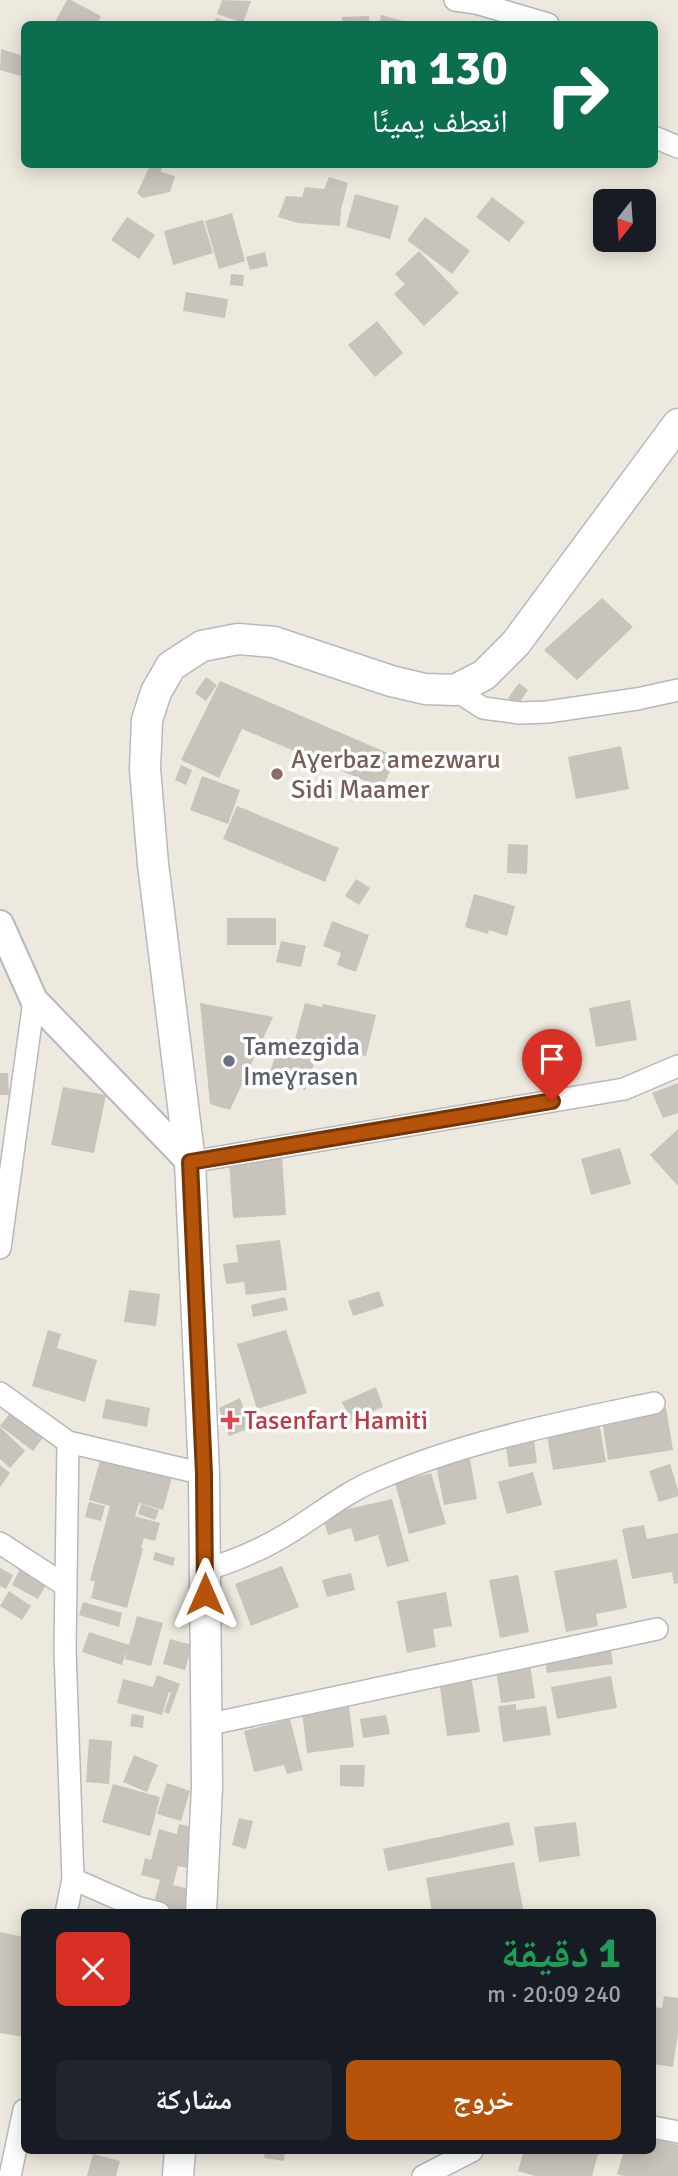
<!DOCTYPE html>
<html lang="ar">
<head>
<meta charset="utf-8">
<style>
  :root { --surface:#171b24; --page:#20242c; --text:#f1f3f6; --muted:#9ea1a6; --accent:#b45309 }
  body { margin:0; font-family:Signika,"Noto Naskh Arabic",sans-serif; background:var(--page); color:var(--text); direction:rtl; height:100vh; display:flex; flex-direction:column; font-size:26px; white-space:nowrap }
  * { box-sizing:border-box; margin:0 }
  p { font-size:23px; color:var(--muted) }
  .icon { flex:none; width:38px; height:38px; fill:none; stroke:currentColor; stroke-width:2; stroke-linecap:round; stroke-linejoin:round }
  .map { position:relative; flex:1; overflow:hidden; direction:ltr }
  .sheet { position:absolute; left:21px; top:1909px; width:635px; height:245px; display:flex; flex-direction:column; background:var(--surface); border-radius:10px; box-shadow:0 4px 18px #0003; direction:rtl }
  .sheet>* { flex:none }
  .hud { position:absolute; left:21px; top:21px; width:637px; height:147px; border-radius:10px; box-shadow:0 4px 18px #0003; direction:rtl; background:#0b6e4f; color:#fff; overflow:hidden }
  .needle { width:46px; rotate:197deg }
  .controls { position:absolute; left:593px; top:189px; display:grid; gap:14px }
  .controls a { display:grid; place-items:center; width:63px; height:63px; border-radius:10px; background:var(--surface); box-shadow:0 4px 18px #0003; font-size:35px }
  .pin { position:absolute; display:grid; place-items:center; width:60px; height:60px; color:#fff; margin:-72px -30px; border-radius:50% 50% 50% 0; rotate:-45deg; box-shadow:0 0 7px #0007 }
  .pin .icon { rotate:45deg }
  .me { position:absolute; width:77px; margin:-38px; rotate:0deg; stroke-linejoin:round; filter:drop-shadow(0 0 5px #0008) }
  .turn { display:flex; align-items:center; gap:24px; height:147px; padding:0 35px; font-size:32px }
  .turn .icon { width:91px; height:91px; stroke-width:2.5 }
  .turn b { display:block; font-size:49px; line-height:60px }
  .round { display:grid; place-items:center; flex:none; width:74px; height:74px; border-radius:10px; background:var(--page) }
  .summary { display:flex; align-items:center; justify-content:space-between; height:119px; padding:0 35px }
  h1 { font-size:42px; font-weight:800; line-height:52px; color:#1e9e55 }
  .primary-button { display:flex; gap:14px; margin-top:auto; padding:14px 35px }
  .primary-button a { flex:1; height:80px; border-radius:10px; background:var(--accent); color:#fff; font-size:28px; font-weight:800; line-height:80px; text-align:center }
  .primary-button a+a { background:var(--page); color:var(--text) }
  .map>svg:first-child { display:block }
  .building { fill:#c8c4bb }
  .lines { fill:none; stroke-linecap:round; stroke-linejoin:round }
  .minor-casing { stroke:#b5b8bd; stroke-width:24 }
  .tertiary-casing { stroke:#b5b8bd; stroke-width:30 }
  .secondary-casing { stroke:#b5b9c0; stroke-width:33 }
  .minor { stroke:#fff; stroke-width:21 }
  .tertiary { stroke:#fff; stroke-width:26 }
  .secondary { stroke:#fff; stroke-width:30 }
  .route-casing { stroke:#753606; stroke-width:18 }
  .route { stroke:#b45309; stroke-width:12 }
  .education-dot { fill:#8d6e63; stroke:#fff; stroke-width:2.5 }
  .worship-dot { fill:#6b7280; stroke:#fff; stroke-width:2.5 }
  .health-dot { fill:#e0444e; stroke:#fff; stroke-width:2.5 }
  .labels { text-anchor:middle; stroke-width:7; stroke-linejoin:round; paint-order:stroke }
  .education-label { font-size:26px; fill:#785e54; stroke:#fff; text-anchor:start }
  .worship-label { font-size:26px; fill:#5b616d; stroke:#fff; text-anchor:start }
  .health-label { font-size:26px; fill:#be3a42; stroke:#fff; text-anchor:start }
</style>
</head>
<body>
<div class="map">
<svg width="678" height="2176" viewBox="0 0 678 2176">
  <rect width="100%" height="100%" fill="#ede9de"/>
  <!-- building -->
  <path class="building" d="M67 0H71L101 16 97 24H54Z
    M222 0 251 1 243 23 217 14Z
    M381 15 414 24H379Z
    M369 16V24H342V17Z
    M216 18 237 24H214Z
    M1 49 24 56V77L0 70Z
    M147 164H163L161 172 175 176 170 192 143 198 137 193 149 168 146 167Z
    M329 177 348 183 341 209 340 226 297 223 278 217 286 196 302 197 305 187 324 189Z
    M355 194 399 206 390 239 346 227Z
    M492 197 525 222 509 242 476 217Z
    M232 213 245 261 219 269 205 221Z
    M127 217 155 235 139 259 111 240Z
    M425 217 470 251 452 274 407 240Z
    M203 220 213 253 173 265 164 231Z
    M419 251 459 293 424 326 394 294 405 284 395 274Z
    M265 252 268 266 250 270 246 257Z
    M231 274 244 275 243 286 230 285Z
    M186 292 228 299 225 318 183 311Z
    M377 321 403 353 375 377 348 345Z
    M602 598 633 627 577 680 544 650Z
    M206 677 217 685 206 701 195 693Z
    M220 681 397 757 382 788 242 729 219 778 181 760Z
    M519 683 528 690 518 705 508 698Z
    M621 746 629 789 576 799 568 757Z
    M181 765 192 770 186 785 175 780Z
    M202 776 240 790 228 824 190 810Z
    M237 806 339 848 325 882 223 839Z
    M508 844 528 845 527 874 507 873Z
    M356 879 370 888 359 905 345 896Z
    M474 894 515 906 507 936 489 930 488 934 465 927Z
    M227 918H276V945H227Z
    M332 921 369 935 356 972 337 965 341 953 323 946Z
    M281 941 306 946 301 967 276 962Z
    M630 1000 637 1040 596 1047 589 1008Z
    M200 1003 273 1017 230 1110 210 1104Z
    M305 1003 322 1007 323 1004 376 1015 366 1056 314 1045V1048L294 1043Z
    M281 1039 318 1052 305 1090 268 1078Z
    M0 1073H8L9 1095H0Z
    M678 1083V1113L663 1118 652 1093Z
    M63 1087 106 1095 94 1153 51 1145Z
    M678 1129V1186L650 1155Z
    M620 1148 631 1184 591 1195 581 1159Z
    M282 1157 286 1215 233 1218 229 1161Z
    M280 1240 287 1290 246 1295 244 1282 226 1284 223 1264 238 1262 236 1245Z
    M129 1290 160 1294 156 1326 124 1322Z
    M379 1291 384 1306 353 1316 348 1301Z
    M285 1297 288 1310 253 1317 251 1305Z
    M48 1330 61 1334 57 1348 97 1360 85 1402 32 1386Z
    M286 1330 307 1393 257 1409 237 1344Z
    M376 1387 383 1407 350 1421 342 1402Z
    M240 1398 250 1428 229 1436 219 1408Z
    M106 1399 150 1408 147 1427 102 1418Z
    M14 1408 46 1433 33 1451 0 1426Z
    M666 1408 673 1450 608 1460 602 1419Z
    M599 1422 606 1462 553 1470 546 1430Z
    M0 1427 25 1451 10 1468 0 1459Z
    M534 1439 537 1463 509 1467 505 1443Z
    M102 1453 173 1473 163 1510 139 1503 135 1516 160 1523 155 1541 144 1538 141 1548 143 1549 127 1608 91 1598 95 1582 90 1580 110 1506 89 1500Z
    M470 1459 477 1499 444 1505 436 1465Z
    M670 1464 678 1490V1496L659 1502 649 1471Z
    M0 1465 10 1473 0 1487Z
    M533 1472 542 1505 507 1514 498 1482Z
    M431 1473 446 1524 409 1534 395 1483Z
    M392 1499 409 1561 387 1567 378 1535 355 1542 351 1528 328 1535 322 1515Z
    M89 1502 105 1506 101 1521 85 1517Z
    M141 1504 159 1510 155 1520 138 1514Z
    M644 1525 647 1539 678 1533V1583L674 1584 672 1572 632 1579 622 1529Z
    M155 1552 175 1558 173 1566 153 1560Z
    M617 1559 627 1608 596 1614 598 1626 566 1632 554 1571Z
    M282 1566 299 1607 251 1626 235 1584Z
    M0 1568 13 1575 6 1589 0 1586Z
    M20 1569 47 1583 38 1599 12 1585Z
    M351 1573 355 1590 327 1597 322 1580Z
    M518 1575 529 1632 500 1638 489 1580Z
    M9 1591 31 1606 22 1620 0 1606Z
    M446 1592 452 1626 433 1629 436 1647 407 1653 397 1601Z
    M83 1602 122 1613 119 1627 79 1615Z
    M137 1616 163 1623 151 1666 125 1659 127 1650 122 1665 82 1652 89 1632 129 1645Z
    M170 1639 192 1645 185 1670 163 1664Z
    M611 1651 613 1664 547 1673 545 1659Z
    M530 1664 535 1698 501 1703 496 1669Z
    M157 1675 180 1684 169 1714 164 1712 171 1693 169 1692 162 1715 117 1703 123 1679 153 1687Z
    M471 1675 480 1732 447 1736 439 1680Z
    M611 1676 617 1708 557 1719 551 1687Z
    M516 1704V1710L546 1706 551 1735 503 1742 498 1706Z
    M349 1706 354 1747 307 1753 302 1712Z
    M132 1714 144 1716 143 1728 130 1726Z
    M386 1715 390 1734 363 1738 360 1719Z
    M290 1719 303 1770 287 1774 284 1765 254 1772 244 1731Z
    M89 1739 112 1741 109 1784 86 1782Z
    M134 1755 158 1765 147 1792 123 1782Z
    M340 1765H365L364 1787 340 1786Z
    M167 1783 190 1791 181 1821 157 1814Z
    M113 1784 160 1797 150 1836 102 1822Z
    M239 1818 253 1821 246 1849 232 1845Z
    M509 1822 514 1845 388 1871 383 1849Z
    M576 1822 580 1856 539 1862 534 1827Z
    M179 1824 197 1828 188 1868 178 1866 173 1885 190 1889 184 1913H174L153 1906 160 1880 141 1875 145 1858 151 1860 159 1829 177 1834Z
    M514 1862 524 1913H432L426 1878Z
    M0 1932 24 1937V2037L0 2033Z
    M664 1996 678 1998V2033L673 2067 653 2064V2007L662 2008Z
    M653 2138 678 2145V2176H624L617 2174 624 2151H653Z
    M265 2151H285L284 2161 264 2158Z
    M524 2151H599L592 2176H535L518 2171Z
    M93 2154 120 2161 116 2176H87Z"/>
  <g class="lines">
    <defs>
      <path id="minor" d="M455 0 476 3 548 24
        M654 137 678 147
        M455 690 483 708 520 713 547 712 637 699 678 690
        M190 1162 624 1089 678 1066
        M0 1248 34 1000
        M0 1393 68 1442
        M0 1543 66 1586
        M205 1570C235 1561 265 1548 292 1531 321 1513 346 1492 378 1479 466 1441 560 1423 654 1403
        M206 1725 657 1629
        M73 1879 139 1908 159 1913
        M66 1913 73 1879 65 1650 68 1442 204 1474
        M653 2127 678 2132
        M10 2176 24 2110
        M423 2176 472 2151"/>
      <path id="tertiary" d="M0 924 34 1000 190 1162"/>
      <path id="secondary" d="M201 1913 207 1787 204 1474 190 1162 153 864 145 769 147 720 156 692 171 666 202 646 238 639 274 642 391 681 425 689 455 690 484 675 516 643 678 424
        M178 2176 180 2151"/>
    </defs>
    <!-- minor casing -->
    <use href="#minor" class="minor-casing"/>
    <!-- tertiary casing -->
    <use href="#tertiary" class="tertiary-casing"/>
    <!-- secondary casing -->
    <use href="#secondary" class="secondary-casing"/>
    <!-- minor -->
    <use href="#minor" class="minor"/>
    <!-- tertiary -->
    <use href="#tertiary" class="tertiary"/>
    <!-- secondary -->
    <use href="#secondary" class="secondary"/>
  </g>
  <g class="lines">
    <defs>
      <path id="route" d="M205 1594 204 1474 190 1162 552 1101"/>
    </defs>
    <!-- route casing -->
    <use href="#route" class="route-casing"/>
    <!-- route -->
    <use href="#route" class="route"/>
  </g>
  <!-- markers -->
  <circle class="education-dot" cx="277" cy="774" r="7"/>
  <circle class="worship-dot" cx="229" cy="1061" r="7"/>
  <path class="health-dot" d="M226.5 1409.5h7v7h7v7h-7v7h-7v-7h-7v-7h7z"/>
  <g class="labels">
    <!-- education labels -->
    <g class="education-label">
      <text x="291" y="768">Aɣerbaz amezwaru<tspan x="291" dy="30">Sidi Maamer</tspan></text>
    </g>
    <!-- worship labels -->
    <g class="worship-label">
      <text x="243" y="1055">Tamezgida<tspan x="243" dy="30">Imeɣrasen</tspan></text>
    </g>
    <!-- health labels -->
    <g class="health-label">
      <text x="244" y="1429">Tasenfart Hamiti</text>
    </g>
  </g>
</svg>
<div class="controls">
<a><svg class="needle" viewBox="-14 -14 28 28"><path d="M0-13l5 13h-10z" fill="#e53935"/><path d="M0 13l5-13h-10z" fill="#9ea1a6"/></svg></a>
</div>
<div class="pin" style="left:552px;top:1101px;background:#d93025"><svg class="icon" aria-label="arrive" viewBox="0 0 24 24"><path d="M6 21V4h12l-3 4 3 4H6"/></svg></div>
<svg class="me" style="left:205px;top:1594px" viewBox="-20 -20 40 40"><path d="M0-17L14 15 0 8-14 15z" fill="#b45309" stroke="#fff" stroke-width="4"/></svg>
<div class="hud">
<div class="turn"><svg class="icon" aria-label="right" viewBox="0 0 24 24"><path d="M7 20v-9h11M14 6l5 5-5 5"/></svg><div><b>130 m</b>انعطف يمينًا</div></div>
</div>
<section class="sheet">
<div class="summary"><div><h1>1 دقيقة</h1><p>240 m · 20:09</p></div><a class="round" style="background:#d93025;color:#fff"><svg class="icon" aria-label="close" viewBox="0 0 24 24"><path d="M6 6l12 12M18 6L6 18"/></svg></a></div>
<div class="primary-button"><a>خروج</a><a>مشاركة</a></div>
</section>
</div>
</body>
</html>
